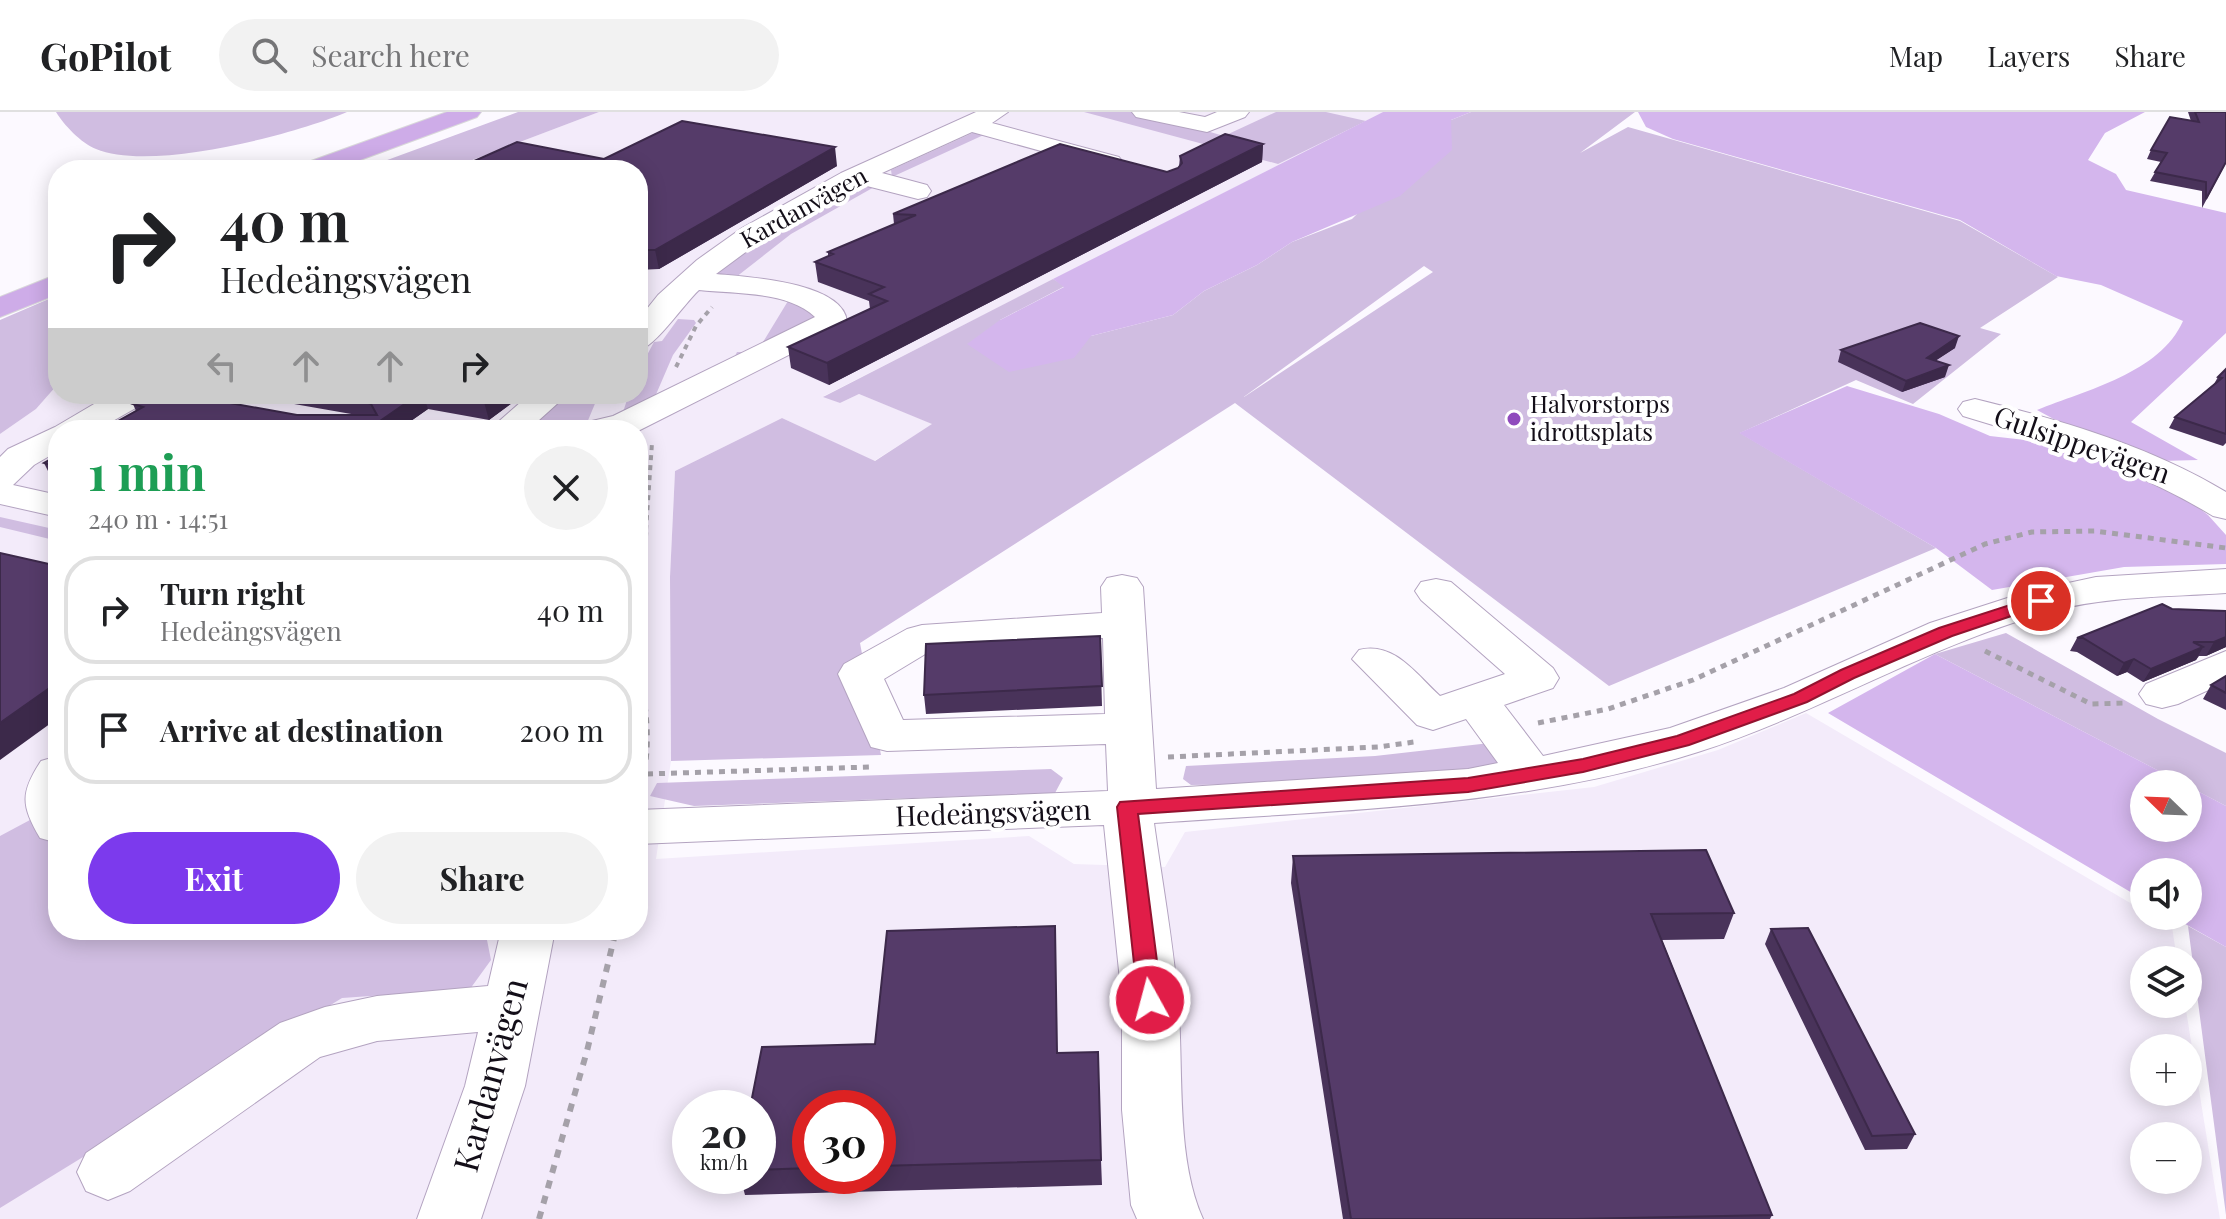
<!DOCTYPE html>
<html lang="en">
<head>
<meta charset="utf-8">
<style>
  :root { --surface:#fff; --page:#f2f2f2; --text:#202124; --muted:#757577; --line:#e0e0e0; --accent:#7c3aed }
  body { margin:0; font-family:"Playfair Display",serif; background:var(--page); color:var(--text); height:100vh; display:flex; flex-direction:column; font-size:30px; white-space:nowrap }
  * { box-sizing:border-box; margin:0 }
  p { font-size:26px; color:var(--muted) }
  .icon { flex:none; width:44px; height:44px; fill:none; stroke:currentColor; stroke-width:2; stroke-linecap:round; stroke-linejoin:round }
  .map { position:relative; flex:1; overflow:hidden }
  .details { position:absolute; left:48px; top:308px; width:600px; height:520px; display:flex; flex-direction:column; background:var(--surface); border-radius:32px; box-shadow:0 4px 20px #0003 }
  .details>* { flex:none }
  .top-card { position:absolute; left:48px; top:48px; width:600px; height:244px; border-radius:32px; box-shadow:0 4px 20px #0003; background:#fff; color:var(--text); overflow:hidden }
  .needle { width:52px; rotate:293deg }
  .buttons { position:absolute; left:2130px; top:658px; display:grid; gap:16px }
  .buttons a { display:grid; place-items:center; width:72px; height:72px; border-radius:50%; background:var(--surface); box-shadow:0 4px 20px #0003; font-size:40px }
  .speed { position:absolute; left:672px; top:978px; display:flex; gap:16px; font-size:40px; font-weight:700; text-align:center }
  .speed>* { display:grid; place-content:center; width:104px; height:104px; border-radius:50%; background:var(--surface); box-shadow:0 4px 20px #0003; line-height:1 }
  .speed small { font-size:20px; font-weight:400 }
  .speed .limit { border:12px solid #d22; background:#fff; color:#111 }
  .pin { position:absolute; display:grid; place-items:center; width:68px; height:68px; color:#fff; margin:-34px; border:4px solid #fff; border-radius:50%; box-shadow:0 2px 8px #0007 }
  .me { position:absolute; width:88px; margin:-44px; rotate:353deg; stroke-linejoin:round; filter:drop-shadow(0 0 6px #0008) }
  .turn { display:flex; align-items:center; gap:28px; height:168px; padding:0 40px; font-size:36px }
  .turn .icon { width:104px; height:104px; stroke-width:2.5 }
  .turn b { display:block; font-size:56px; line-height:68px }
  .lanes { display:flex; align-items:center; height:76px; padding:0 40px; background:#0003; justify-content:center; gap:40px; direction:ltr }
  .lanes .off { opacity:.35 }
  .round { display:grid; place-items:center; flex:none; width:84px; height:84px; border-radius:42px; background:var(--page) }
  .summary { display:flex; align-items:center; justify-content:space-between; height:136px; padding:0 40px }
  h1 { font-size:48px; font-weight:700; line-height:60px; color:#1e9e55 }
  .cta { display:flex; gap:16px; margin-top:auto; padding:16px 40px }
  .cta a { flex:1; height:92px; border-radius:48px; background:var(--accent); color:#fff; font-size:32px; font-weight:700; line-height:92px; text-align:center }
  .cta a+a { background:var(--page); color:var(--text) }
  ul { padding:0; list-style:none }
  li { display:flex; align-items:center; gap:24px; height:108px; margin:0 16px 12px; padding:0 24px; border:4px solid var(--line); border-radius:32px }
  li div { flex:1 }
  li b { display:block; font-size:30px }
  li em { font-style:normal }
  header { display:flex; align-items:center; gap:48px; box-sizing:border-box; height:112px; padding:0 40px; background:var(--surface); border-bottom:2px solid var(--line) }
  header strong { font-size:38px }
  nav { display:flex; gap:44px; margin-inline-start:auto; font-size:28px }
  .search { width:560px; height:72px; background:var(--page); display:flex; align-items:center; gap:20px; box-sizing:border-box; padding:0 28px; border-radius:44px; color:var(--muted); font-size:30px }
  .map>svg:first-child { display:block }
  .built { fill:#f3ebfa; fill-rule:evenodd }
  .green { fill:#d0bde1; fill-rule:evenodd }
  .forest { fill:#d4b6ed }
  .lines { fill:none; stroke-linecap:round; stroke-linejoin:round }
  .minor-casing { stroke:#b3a3c0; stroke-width:2 }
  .major-casing { stroke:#d9d8da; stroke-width:2 }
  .path-far2 { stroke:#a5a1a9; stroke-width:4; stroke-dasharray:5 5; stroke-linecap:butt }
  .path-far1 { stroke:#a5a1a9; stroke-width:5; stroke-dasharray:6 6; stroke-linecap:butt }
  .path { stroke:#a5a1a9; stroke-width:6; stroke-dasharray:8 8; stroke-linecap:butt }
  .minor { fill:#fff; fill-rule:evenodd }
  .major { fill:#ceace8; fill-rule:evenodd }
  .wall { fill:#49335a; fill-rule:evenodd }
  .shaded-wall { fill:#3c294a }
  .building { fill:#553b69; stroke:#3c294a; stroke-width:2 }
  .route { fill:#e11d48; stroke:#92132f; stroke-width:2 }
  .poi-dot { fill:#8f4abd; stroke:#fff; stroke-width:3 }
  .labels { text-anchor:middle; stroke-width:8; stroke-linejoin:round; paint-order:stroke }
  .far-street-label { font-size:24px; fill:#130e18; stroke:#fff }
  .far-poi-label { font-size:24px; fill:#130e18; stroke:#fff; text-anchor:start }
  .street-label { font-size:28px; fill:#130e18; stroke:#fff }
  .near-street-label { font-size:34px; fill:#130e18; stroke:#fff }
</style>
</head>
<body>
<header>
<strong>GoPilot</strong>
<div class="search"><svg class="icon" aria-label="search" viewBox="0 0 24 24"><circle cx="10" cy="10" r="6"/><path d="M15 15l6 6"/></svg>Search here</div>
<nav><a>Map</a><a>Layers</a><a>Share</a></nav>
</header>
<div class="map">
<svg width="2226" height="1107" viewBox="0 0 2226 1107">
  <rect width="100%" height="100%" fill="#fcf9ff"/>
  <!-- built -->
  <path class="built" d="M599 0H1383L824 284 840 291 859 282 933 312 874 349 782 306 675 359 670 465 671 649 656 747 1029 724 1074 752 1165 755 1185 720 1594 675 1718 638 1806 601 2144 799V804H2153L2172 815 2177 848H2144V892H2185L2220 1107H0V322L36 297 58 272V282H638V58H446ZM58 318H638V818H58ZM2144 936H2188V980H2144ZM690 996H758V1064H690ZM810 996H878V1064H810ZM2144 1024H2188V1068H2144Z"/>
  <!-- green -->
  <path class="green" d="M56 0H347C293 23 150 60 96 37 81 31 64 13 56 0Z
    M518 0H599L446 58H360Z
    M1084 0H1141L1224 24 1276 0H1326L1366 9 1278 52Z
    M1471 0H1635L1580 41 1628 15 1960 109 2058 165 1980 216 2001 222 1913 292 1856 268 1740 321 1936 436 1609 574 1235 291 860 531 881 643 671 649 670 465 675 359 782 306 875 349 932 312 859 282 840 291 823 285 1053 167 1065 174 1000 208 1091 224 1173 203 1204 179 1257 153 1292 130 1352 107 1451 8ZM1424 154 1433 160 1244 285 1245 284Z
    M977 19 988 21 892 65 891 58Z
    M858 74H876L791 122 731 169 719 163 718 159 746 136Z
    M58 183V272L36 297 0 322V208Z
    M772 185C789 184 805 190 819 199L820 207C799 227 765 239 738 249L734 246 737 240H757L788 189Z
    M678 207 694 208 696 211 673 243 651 294 623 300 629 282H638V260L654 230 662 229Z
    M567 282H599L584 318H529L532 310Z
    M0 405 58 418V429L0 415Z
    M2006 521 2158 607 2226 641V694L1935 542Z
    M1490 631 1502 653 1494 657 1331 671 1191 673 1183 667 1186 654 1375 644Z
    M1051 657 1063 666 1055 681 694 694 650 684 657 671Z
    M58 693V818H485L491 848 470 877 342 886 0 1096V724Z
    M2188 814 2226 835V1103Z"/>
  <!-- forest -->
  <path class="forest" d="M1383 0H1471L1451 8 1452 38 1400 84 1292 130 1257 153 1204 179 1173 203 1091 224 1074 246 1009 260 967 232 1000 208 1064 175 1053 167Z
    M1638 0H2145L2105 21 2088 48 2116 62 2126 78 2226 101V221L2131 310 2198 348 2160 349 2072 317 2037 298C2086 278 2160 261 2183 209L2101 173 2056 164 1960 108 1673 27 1646 15Z
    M1847 274 1939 302 1990 324 2088 335 2170 374 2208 403 2226 423V452L2124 455 1992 478 1936 436 1739 321Z
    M1935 542 2184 672H2144V716H2188V674L2226 694V835L2171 804H2188V760H2144V788L1828 601Z"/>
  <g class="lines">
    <defs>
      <path id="minor" d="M976 0H1008L992 11 1119 45 1123 50 1119 55 1110 58 972 20 882 61 927 73 931 79 927 85 918 87 859 72 762 128 716 162C748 165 842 170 847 209L842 216 638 319 588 318 592 309 613 304 815 205C788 179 735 182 699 178 683 193 656 234 638 239V208L658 183 697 148 742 116 841 61Z
        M1132 0H1179L1205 5 1217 0H1249L1245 5 1207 20 1136 5Z
        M111 282H153L148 289 97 318H58V339L34 353 13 373 58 383V405L0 392V345L8 337 55 315Z
        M530 282H568L528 318H489Z
        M1975 287C2061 308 2150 334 2226 380V407L2213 404C2135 356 2050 330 1963 304L1958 297 1963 290Z
        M2226 457V481C2168 485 2108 484 2052 499 1928 533 1820 601 1698 640 1522 696 1336 698 1154 711 1162 769 1173 829 1178 888 1184 956 1175 1045 1203 1107H1137L1131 1093 1122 998V888L1104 713 638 732V698L1108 679 1106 632 887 639 871 635 838 562 844 552 907 517 922 513 1102 501 1101 475 1107 466 1122 463 1137 466 1143 475 1156 677 1468 657 1498 651 1466 607 1433 618 1417 613 1352 547 1359 538C1394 529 1416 562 1440 584L1505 562 1421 488 1415 479 1421 470 1436 467 1451 470 1553 556 1559 566 1553 576 1504 593 1543 644 1670 616 1784 576 1930 511 2026 480 2096 465ZM1103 526 1105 602 903 608 884 567 932 538Z
        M2226 539V570L2178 592 2162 596 2146 592 2139 582 2146 572Z
        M58 644V731L40 726C21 693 20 681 41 649Z
        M501 818H555L525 974 481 1107H417L465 974 478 920 377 929 320 945 130 1079 108 1088 86 1079 77 1060 86 1041 280 911 325 895 377 884 488 874Z"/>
      <path id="major" d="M447 0H481L477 5 333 58H296L300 53Z
        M58 162V182L0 205V185Z"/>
    </defs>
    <!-- minor casing -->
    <use href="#minor" class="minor-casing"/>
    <!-- major casing -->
    <use href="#major" class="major-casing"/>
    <!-- path-far2 -->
    <path class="path-far2" d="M676 255 696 214 712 195
      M646 418 652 331"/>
    <!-- path-far1 -->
    <path class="path-far1" d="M1985 539 2091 592 2127 591
      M638 546 646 416
      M638 546C645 592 655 636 638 681
      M1538 611 1608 597 1693 568 1985 432 2032 420 2095 419 2226 436
      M1168 645 1378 635 1414 630
      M647 662 870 655"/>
    <!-- path -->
    <path class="path" d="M539 1107 587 939 616 818"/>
    <!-- minor -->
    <use href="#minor" class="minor"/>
    <!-- major -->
    <use href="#major" class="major"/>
  </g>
  <!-- wall -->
  <path class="wall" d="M2188 0H2226V51L2202 96V79L2150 69 2161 50 2147 47 2151 38 2191 9Z
    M1263 32 1262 50 829 273 791 256 788 235 870 197 869 189 818 170 815 150 828 144V140L894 112 893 102 1167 60 1178 56 1179 55 1180 44Z
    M604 47 837 54 659 157 638 158V58Z
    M1955 236 1936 248 1945 265 1902 280 1838 250 1841 238Z
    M2226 257V331L2223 334 2169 316 2175 305 2214 272 2218 265Z
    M236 282H524L489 308 428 297 398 318 136 299 133 292 297 303H357Z
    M58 343V371L53 369 44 351Z
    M2162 492 2226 535 2206 544H2199L2196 548 2143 570 2127 560 2117 564 2077 540 2070 539 2077 526Z
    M1100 524 1102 594 926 602 924 583Z
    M2226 564V598L2203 587 2211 573Z
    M1293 744 1734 801 1724 827 1662 828 1772 1103 1770 1107H1343L1291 771Z
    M1771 817 1915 1022 1907 1037 1865 1038 1765 832Z
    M1058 941 1101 1048 1102 1073 745 1083 740 1064H758V996ZM810 996H878V1064H810Z"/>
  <!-- shaded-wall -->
  <path class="shaded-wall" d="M1263 32 1262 50 829 273 827 251Z
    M835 35 837 54 659 157 655 138Z
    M1959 224 1955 236 1923 257 1927 246Z
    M1949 253 1945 265 1902 280 1906 269Z
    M419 282H423L428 297 398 318H367Z
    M496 282H524L489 308 484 290Z
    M2226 525V535L2206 544 2214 530Z
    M2203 535 2196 548 2143 570 2151 557Z
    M2134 547 2127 560 2117 564 2124 551Z
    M58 570V606L0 648V611Z"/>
  <!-- building -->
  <path class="building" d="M2195 0H2226V50L2206 87V70L2155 60 2167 41 2151 38 2170 5 2199 10Z
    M682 9 835 35 655 138H638V58H454L517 30 604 47Z
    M1225 22 1263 32 827 251 788 235 887 189 869 182 884 175 815 150 833 142 828 140 916 103 893 102 1060 32 1167 60 1178 56 1182 51 1180 44Z
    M1920 211 1959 224 1927 246 1949 253 1906 269 1841 238Z
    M2226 257V322L2175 305 2222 266 2218 265Z
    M152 282H180L297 303H377L371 292 358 287 330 282H419L367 318H102L143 295 133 292Z
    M436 282H496L484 290Z
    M58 343V355L44 351Z
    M0 441 58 454V570L0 611Z
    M2162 492 2172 497 2226 499V525L2214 530H2193L2203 535 2151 557 2134 547 2124 551 2083 526H2077Z
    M1100 524 1102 574 924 583 926 532Z
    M2226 564V581L2211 573Z
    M1706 738 1734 801 1651 802 1772 1103 1576 1107H1351L1293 744Z
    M1055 814 1057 941 1098 940 1101 1048 878 1054V996H810V1056L758 1058V996H750L762 935 875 932 887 819Z
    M1808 816 1915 1022 1872 1024 1771 817Z"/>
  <!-- route -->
  <path class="route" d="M2041 483 2047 485 2049 489 2047 492 1952 524 1854 566 1807 590 1689 633 1583 660 1468 680 1138 702 1162 888 1158 894 1150 897 1142 894 1138 888 1117 695 1120 690 1468 666 1583 647 1677 624 1794 582 1841 558 1939 516Z"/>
  <!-- markers -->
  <circle class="poi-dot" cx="1514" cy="307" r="8"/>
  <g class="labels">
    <!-- far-street labels -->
    <g class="far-street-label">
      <text transform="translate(804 96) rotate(-29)" y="8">Kardanvägen</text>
    </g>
    <!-- far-poi labels -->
    <g class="far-poi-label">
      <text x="1530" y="301">Halvorstorps<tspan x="1530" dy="28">idrottsplats</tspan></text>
    </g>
    <!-- street labels -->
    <g class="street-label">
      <text transform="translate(2082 333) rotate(19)" y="10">Gulsippevägen</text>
      <text transform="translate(993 701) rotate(-2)" y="10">Hedeängsvägen</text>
    </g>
    <!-- near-street labels -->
    <g class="near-street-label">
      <text transform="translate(491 963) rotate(-75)" y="12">Kardanvägen</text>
    </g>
  </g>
</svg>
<div class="buttons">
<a><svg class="needle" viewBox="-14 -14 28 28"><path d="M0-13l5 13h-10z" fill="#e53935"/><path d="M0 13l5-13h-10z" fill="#757577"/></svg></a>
<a><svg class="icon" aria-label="sound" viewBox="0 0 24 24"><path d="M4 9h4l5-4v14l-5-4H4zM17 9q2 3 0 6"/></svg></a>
<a><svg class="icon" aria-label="layers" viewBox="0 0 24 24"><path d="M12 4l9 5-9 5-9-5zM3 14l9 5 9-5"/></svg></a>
<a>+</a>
<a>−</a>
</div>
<div class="speed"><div>20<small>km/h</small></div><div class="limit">30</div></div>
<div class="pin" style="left:2041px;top:489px;background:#d93025"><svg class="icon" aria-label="arrive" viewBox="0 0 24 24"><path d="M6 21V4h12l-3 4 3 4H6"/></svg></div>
<svg class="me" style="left:1150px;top:888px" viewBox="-20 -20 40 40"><circle r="17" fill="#e11d48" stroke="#fff" stroke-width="3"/><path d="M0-11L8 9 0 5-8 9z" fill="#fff"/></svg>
<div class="top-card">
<div class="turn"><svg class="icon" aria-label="right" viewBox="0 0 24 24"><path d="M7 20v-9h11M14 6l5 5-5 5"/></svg><div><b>40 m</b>Hedeängsvägen</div></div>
<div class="lanes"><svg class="icon off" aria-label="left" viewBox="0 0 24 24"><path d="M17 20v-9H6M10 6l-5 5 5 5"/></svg><svg class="icon off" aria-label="ahead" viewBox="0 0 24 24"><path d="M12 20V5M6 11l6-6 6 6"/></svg><svg class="icon off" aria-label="ahead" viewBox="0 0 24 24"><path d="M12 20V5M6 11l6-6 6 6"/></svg><svg class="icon" aria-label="right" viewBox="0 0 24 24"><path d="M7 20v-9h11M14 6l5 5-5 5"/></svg></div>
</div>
<section class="details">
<div class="summary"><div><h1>1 min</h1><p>240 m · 14:51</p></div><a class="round"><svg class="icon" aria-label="close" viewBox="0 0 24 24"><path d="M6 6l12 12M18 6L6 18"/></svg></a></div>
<ul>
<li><svg class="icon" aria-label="right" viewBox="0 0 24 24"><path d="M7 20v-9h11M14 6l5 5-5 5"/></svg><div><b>Turn right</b><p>Hedeängsvägen</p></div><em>40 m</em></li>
<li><svg class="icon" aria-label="arrive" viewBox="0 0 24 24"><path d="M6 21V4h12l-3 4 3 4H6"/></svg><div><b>Arrive at destination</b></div><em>200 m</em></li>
</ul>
<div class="cta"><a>Exit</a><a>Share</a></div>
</section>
</div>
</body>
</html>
